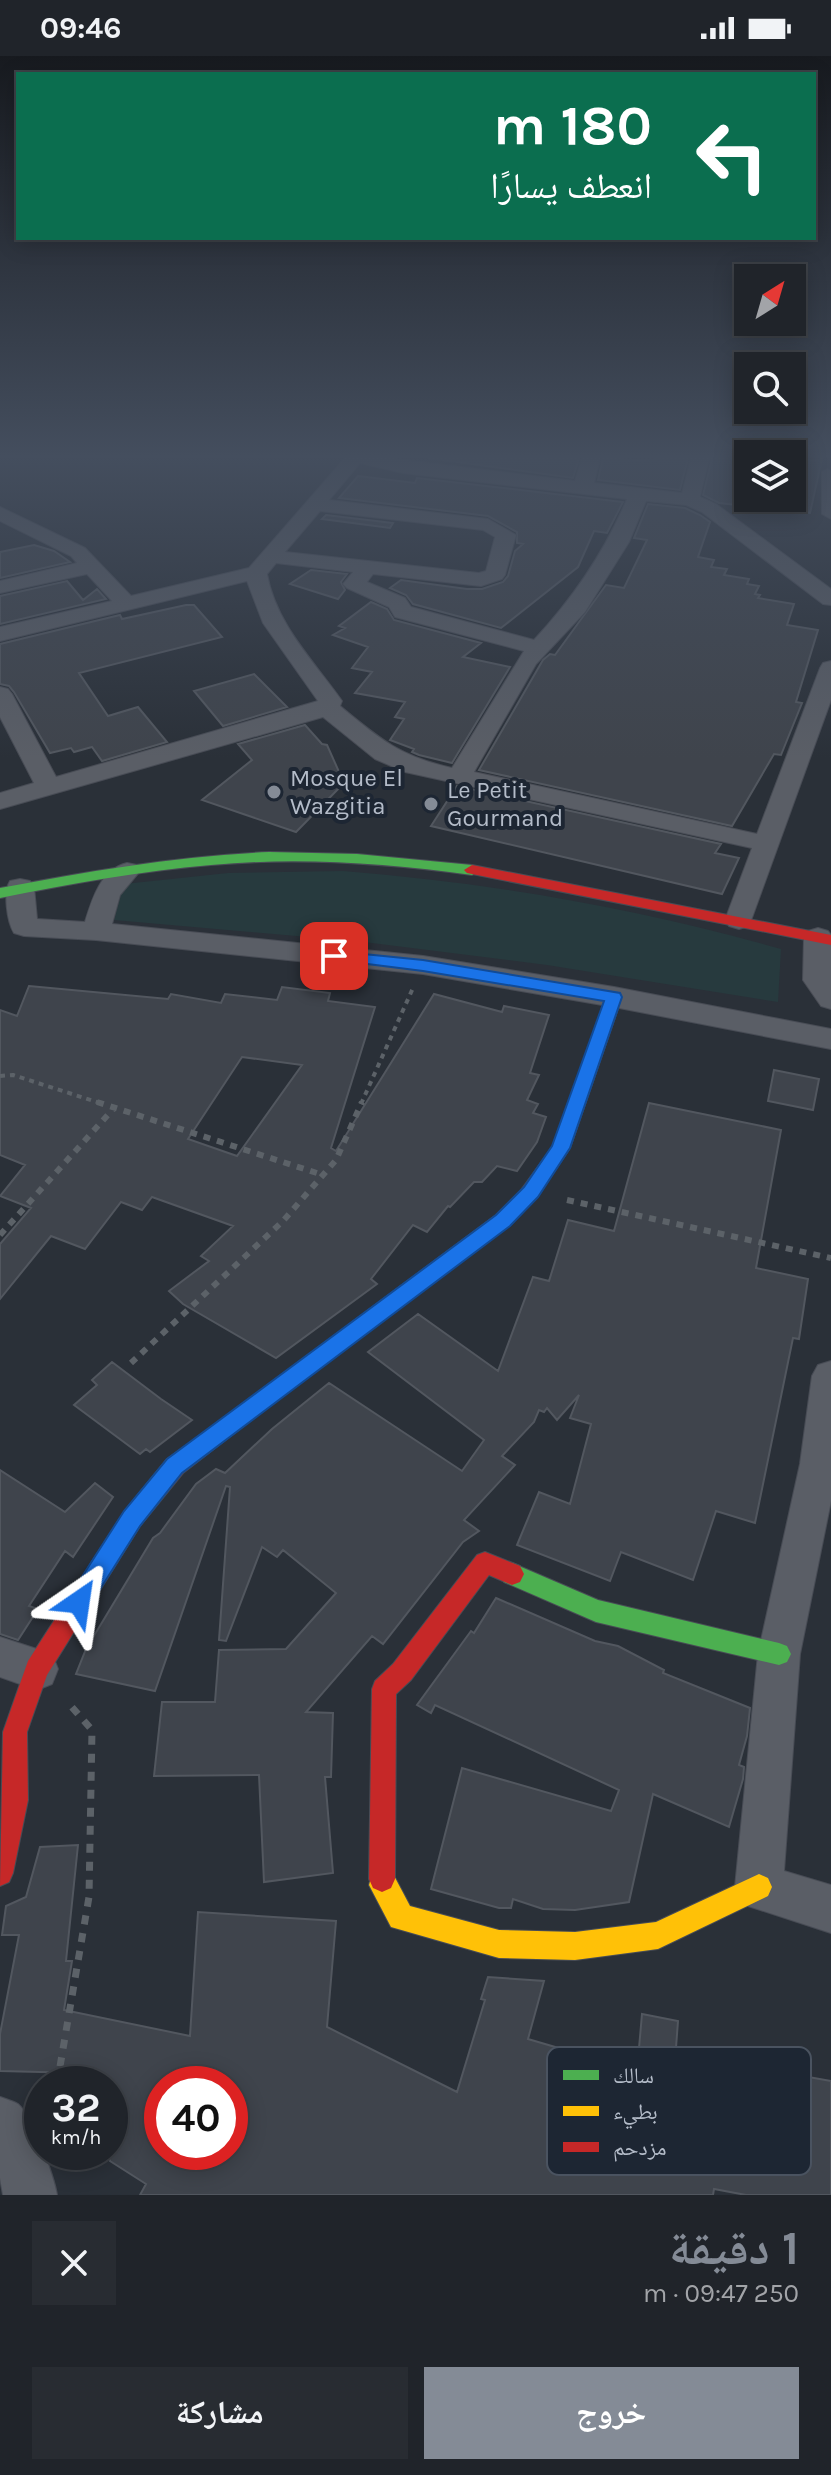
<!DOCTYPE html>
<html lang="ar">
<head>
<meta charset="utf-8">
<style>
  :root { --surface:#20242a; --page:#282c32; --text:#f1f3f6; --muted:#a2a4a8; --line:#3d4147; --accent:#848b96 }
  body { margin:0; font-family:Karla,"Noto Naskh Arabic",sans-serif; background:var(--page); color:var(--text); direction:rtl; height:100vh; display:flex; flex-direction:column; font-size:30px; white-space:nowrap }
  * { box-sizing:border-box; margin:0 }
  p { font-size:26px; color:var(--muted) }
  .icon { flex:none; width:44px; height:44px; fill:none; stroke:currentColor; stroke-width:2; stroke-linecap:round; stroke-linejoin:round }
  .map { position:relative; height:2139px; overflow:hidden; direction:ltr }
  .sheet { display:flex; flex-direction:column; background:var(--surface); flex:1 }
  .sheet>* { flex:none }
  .banner { position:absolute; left:16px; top:16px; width:800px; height:168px; border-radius:0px; box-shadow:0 4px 20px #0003,0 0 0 2px var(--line); direction:rtl; background:#0b6e4f; color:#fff; overflow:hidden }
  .needle { width:52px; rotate:37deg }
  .controls { position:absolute; left:734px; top:208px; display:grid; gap:16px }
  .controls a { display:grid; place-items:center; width:72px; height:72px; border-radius:0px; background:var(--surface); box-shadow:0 4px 20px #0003,0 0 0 2px var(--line); font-size:40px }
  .speed { position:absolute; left:24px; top:2010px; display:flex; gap:16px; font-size:40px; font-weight:700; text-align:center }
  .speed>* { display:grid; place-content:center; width:104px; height:104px; border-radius:50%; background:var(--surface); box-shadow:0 4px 20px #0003,0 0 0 2px var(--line); line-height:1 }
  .speed small { font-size:20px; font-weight:400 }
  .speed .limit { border:12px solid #d22; background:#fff; color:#111 }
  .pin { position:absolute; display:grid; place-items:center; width:68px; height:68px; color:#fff; margin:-34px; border-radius:16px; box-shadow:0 4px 12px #0006 }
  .me { position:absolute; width:88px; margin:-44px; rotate:32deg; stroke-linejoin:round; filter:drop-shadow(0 0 6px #0008) }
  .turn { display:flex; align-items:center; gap:28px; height:168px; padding:0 32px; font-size:36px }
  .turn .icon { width:104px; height:104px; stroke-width:2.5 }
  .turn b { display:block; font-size:56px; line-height:68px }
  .round { display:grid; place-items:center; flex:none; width:84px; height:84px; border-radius:0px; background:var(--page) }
  .headline { display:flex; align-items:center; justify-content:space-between; height:136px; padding:0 32px }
  h1 { font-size:48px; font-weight:700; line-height:60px; color:var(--accent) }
  .action { display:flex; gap:16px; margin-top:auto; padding:16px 32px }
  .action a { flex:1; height:92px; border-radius:0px; background:var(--accent); color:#fff; font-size:32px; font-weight:700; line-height:92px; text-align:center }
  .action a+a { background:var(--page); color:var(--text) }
  .status { display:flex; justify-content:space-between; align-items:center; height:56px; padding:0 40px; background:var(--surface); direction:ltr }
  .status svg { height:22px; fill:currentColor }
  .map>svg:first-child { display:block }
  .green { fill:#273a3e }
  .building { fill:#3f444c; stroke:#52575f; stroke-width:2; fill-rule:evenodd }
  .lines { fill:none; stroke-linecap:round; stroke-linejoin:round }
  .lane-casing { stroke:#484c55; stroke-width:2 }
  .street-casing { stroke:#484c55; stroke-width:2 }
  .fast-casing { stroke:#484c55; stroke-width:2 }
  .slow-casing { stroke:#484c55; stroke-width:2 }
  .jam-casing { stroke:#484c55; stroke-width:2 }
  .path-far2 { stroke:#5c6268; stroke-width:4; stroke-dasharray:5 5; stroke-linecap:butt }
  .path-far1 { stroke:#5c6268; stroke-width:6; stroke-dasharray:7 7; stroke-linecap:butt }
  .path { stroke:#5c6268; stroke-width:7; stroke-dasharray:9 9; stroke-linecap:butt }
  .lane { fill:#5a5e66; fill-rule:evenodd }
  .street { fill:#5a5e66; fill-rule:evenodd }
  .fast { fill:#4caf50; fill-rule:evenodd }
  .slow { fill:#ffc107; fill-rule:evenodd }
  .jam { fill:#c62828; fill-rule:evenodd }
  .route { fill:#1a73e8; stroke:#114b97; stroke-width:2 }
  .poi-dot { fill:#848b96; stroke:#1d2633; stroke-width:3 }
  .labels { text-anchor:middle; stroke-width:8; stroke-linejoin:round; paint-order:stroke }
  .far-poi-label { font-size:24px; fill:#b4bcc9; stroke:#1d2633; text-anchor:start }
  .key { fill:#1d2633; stroke:#4a5360; stroke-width:2 }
  .key-label { font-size:22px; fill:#b4bcc9 }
</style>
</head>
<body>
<div class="status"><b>09:46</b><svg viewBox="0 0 49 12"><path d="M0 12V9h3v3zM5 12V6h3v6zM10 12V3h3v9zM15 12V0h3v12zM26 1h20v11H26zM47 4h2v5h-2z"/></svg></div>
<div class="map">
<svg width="831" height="2139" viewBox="0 0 831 2139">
  <rect width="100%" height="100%" fill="#2a3038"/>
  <!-- green -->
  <path class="green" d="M343 815C492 827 637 852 781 893L778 946 547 909 364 886 114 864 124 828 228 817Z"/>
  <!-- building -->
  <path class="building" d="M428 402H579L573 422Z
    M603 402 636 404 688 402 680 434 598 424Z
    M712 402H748V442H792V408L822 403 810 457 719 447 703 439Z
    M358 420 415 427 417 422 623 446 607 477 594 475 578 511 501 572 413 548 406 539 390 532 401 524 467 533H482L503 526 508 520 515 495 523 488 517 487V476L488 460 339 442Z
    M648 448 685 452 700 459 710 466 698 501 714 504 711 511 727 513 724 519 749 523 747 528 759 530 755 538 760 539 758 542 794 548 787 569 818 574 796 646 802 647 781 699 774 698 732 770 479 714 543 604 550 598 555 599 606 529 624 532 647 484 634 482Z
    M326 459 393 467 390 472 322 463Z
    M34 489 54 495 70 506 0 522V496Z
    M311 514 347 518 341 526 345 534 338 543 290 528Z
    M67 525 83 544 97 533 106 543 0 568V540Z
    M371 546 387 553 394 564 481 587 463 601 510 611 452 707 419 699 412 696 414 693 390 684 404 663 395 661 405 646 355 637 372 616 352 612 368 591 333 579 345 572 339 570Z
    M186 549H194L222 581 79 617 108 660 138 651 167 686 102 705 92 691 74 696 71 692 50 697 14 636 9 630 0 628V588L120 559 122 563Z
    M254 618 287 651 223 670 194 635Z
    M305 669 322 688 327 689 344 727 296 776 202 744 252 704 238 688Z
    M457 730 721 788 715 797 739 802 722 838 431 770Z
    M29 930 168 943 171 938 221 947 225 938 277 944 282 931 330 937 328 945 375 951 331 1092 336 1095 434 938 502 956 504 950 549 959 530 1017 539 1019 527 1044 538 1048 533 1057 546 1061 537 1086 517 1115 497 1110 482 1126H474L450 1151 448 1150 427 1176 413 1169 371 1223 377 1228 276 1302 183 1248 169 1235 209 1205 201 1200 233 1170 152 1141 142 1154 121 1146 85 1193 51 1180 0 1243V1188L31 1152 0 1140 25 1109 0 1099V954L17 960ZM242 1001 302 1009 237 1100 188 1083Z
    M774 1014 819 1023 813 1054 768 1045Z
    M649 1047 781 1074 756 1212 808 1223 799 1283 793 1282 755 1467 716 1455 693 1524 621 1496 610 1525 517 1489 539 1436 570 1448 591 1368 570 1362 579 1339 557 1364 547 1352 544 1356 539 1354 534 1366 502 1400 515 1409 464 1464 479 1475 463 1486 383 1588 372 1580 306 1656 333 1657 331 1721H325L333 1817 264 1826 259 1719 154 1720 162 1646H215L219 1594 286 1593 336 1537 283 1494 277 1501 262 1491 226 1585 219 1584 230 1431 226 1430 155 1635 76 1618 86 1593 153 1482 160 1477 196 1428 216 1413 225 1417 272 1373 329 1327 462 1415 484 1384 368 1296 418 1258 498 1315 533 1221 549 1225 568 1164 614 1175Z
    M112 1306 161 1343 192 1364 150 1396 146 1393 140 1398 74 1349 97 1329 92 1324Z
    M0 1414 65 1456 95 1427 113 1441 73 1501 65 1495 29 1550 38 1553 18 1584 0 1578Z
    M496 1542 595 1585 618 1590 664 1614 663 1617 750 1652 747 1680 739 1709 744 1711 743 1723 729 1771 653 1738 629 1846 575 1854 543 1853 513 1843 511 1852H499L431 1833 462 1712 611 1755 619 1734 435 1649 431 1657 417 1649 471 1575 474 1577Z
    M78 1789 66 1905H72L64 1954 190 1980 198 1856 336 1865 327 1971 457 2036 485 1944 481 1943 488 1921 544 1925 528 1983 637 2015 642 1958 678 1965 675 2005 734 2018 735 2008 831 2025V2139H746L714 2133 713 2139H140L146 2128 110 2105V2028H78L81 2017 0 2015V1978L19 1879H2L6 1850 26 1841 40 1791ZM162 2028H230V2096H162Z"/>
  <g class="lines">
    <defs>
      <path id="lane" d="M827 413 831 415V463L822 458V416Z"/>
      <path id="street" d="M345 402H388L575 425 582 402H600L594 427 682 437 691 402H709L700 441 716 448 831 533V549L823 548 702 456 686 449 646 445 629 486 585 556 536 608 474 716 757 778 820 612 823 607 831 605V644L749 870 739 873 729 870 725 864 752 792 405 716 375 703 323 661 0 753V737L34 727 0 661V631L8 633 12 638 56 721 318 645 263 567 247 525 0 585V571L112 545 87 518 0 537V525L77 507 71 500 0 465V451L85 492 131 540 249 512ZM360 407 403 417 627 443C604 497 574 541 534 584L411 551 405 542 367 526 373 518 481 530 502 523 505 519 516 479 488 463 329 444ZM320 455 483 474 495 481 486 515 479 517 285 496ZM276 507 353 516 343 528 347 532 389 551 395 561 524 595 452 712C399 700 380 683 340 650L342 645C313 604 276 568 267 518Z
        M127 807 137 809 140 815 120 839 112 868 423 900 614 931 831 973V993L614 951 423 918 96 884 24 880 14 877C7 866 3 836 10 825L20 823 30 825 34 831 37 863 85 866C92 843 101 813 127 807Z
        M818 872 828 875 831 879V953L821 950 803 924 804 881 808 875Z
        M831 1305V1445L800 1598 784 1815 831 1829V1877L742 1848 735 1831 758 1598 800 1408 812 1320 818 1309Z
        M0 1581 52 1598 58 1613 52 1628 37 1634 0 1621Z
        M0 2041C5 2043 13 2045 18 2048 32 2060 54 2120 57 2139H3L0 2122Z"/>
      <path id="fast" d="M269 796 357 798 472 809 480 814 472 819C385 807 298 801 211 809 140 815 70 828 0 842V832C89 815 178 800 269 796Z
        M512 1507 598 1544 779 1587 787 1590 791 1598 787 1606 779 1609 596 1566 504 1526 500 1518 504 1510Z"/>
      <path id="slow" d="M528 1132 535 1134 537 1139 510 1169 259 1358 252 1361 245 1358 241 1352 245 1346 496 1159 521 1134Z
        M382 1810 391 1814 410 1850 499 1874 575 1876 656 1866 759 1818 768 1822 772 1831 768 1840 658 1893 575 1904 499 1902 391 1871 369 1829 373 1814Z"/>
      <path id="jam" d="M472 809 831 879V889L467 817 464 814Z
        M614 936 622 941 570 1092 535 1144H521L519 1139 521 1134 553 1090 606 941Z
        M252 1343 259 1346 263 1352 259 1358 183 1417 140 1470 47 1619 27 1676 28 1744 13 1817 9 1826 0 1830 3 1676 28 1605 124 1456 167 1403Z
        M485 1496 520 1510 524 1518 520 1526 512 1529 489 1519 411 1624 396 1638 395 1823 391 1832 382 1836 373 1832 369 1823 372 1633 375 1625 393 1608 477 1499Z"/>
    </defs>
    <!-- lane casing -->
    <use href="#lane" class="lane-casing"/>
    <!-- street casing -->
    <use href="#street" class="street-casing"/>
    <!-- fast casing -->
    <use href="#fast" class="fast-casing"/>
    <!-- slow casing -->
    <use href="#slow" class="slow-casing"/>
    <!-- jam casing -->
    <use href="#jam" class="jam-casing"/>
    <!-- path-far2 -->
    <path class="path-far2" d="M0 1020 13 1019 103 1048
      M361 1048 413 932"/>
    <!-- path-far1 -->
    <path class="path-far1" d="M97 1046 323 1119
      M567 1144 831 1202
      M0 1179 114 1052
      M131 1307 283 1165 336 1104 362 1046"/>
    <!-- path -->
    <path class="path" d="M57 2028 89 1841 92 1674 70 1649"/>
    <!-- lane -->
    <use href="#lane" class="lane"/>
    <!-- street -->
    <use href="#street" class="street"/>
    <!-- fast -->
    <use href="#fast" class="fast"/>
    <!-- slow -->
    <use href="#slow" class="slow"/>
    <!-- jam -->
    <use href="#jam" class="jam"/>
  </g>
  <!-- sky -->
  <linearGradient id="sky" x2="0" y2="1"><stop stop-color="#171a1f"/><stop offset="0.57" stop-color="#444e5e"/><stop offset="1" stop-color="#444e5e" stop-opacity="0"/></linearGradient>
  <rect width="831" height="702" fill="url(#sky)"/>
  <!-- route -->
  <path class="route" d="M334 895 423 904 620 937 622 941 570 1092 538 1141 510 1170 182 1417 140 1470 87 1554 79 1557 71 1554 67 1546 71 1538 124 1455 167 1403 496 1159 524 1131 552 1090 604 945 423 915 328 903 326 900Z"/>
  <!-- markers -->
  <g class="poi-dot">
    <circle cx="274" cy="736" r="8"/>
    <circle cx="431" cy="748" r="8"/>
  </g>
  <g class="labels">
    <!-- far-poi labels -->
    <g class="far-poi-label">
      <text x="290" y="730">Mosque El<tspan x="290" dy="28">Wazgitia</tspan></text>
      <text x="447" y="742">Le Petit<tspan x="447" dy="28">Gourmand</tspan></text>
    </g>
  </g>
  <!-- legend -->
  <rect x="547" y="1991" width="264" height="128" rx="12" class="key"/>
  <rect x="563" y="2014" width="36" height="10" fill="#4caf50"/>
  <rect x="563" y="2050" width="36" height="10" fill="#ffc107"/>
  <rect x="563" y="2086" width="36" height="10" fill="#c62828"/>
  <g class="key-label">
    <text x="613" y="2027">سالك</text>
    <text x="613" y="2063">بطيء</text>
    <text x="613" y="2099">مزدحم</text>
  </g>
</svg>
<div class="controls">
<a><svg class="needle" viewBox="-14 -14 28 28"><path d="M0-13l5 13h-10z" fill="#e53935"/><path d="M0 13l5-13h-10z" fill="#a2a4a8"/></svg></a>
<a><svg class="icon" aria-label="search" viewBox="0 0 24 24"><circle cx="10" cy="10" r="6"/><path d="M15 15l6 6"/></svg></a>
<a><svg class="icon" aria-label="layers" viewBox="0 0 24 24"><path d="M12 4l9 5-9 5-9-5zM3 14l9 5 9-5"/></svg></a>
</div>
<div class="speed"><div>32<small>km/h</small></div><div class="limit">40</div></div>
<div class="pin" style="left:334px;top:900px;background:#d93025"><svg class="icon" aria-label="arrive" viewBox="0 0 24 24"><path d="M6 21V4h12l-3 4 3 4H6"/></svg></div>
<svg class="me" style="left:79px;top:1546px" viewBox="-20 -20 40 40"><path d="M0-17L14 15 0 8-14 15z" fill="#1a73e8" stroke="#fff" stroke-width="4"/></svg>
<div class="banner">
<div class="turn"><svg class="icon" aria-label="left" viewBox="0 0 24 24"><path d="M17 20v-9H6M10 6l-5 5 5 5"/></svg><div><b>180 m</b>انعطف يسارًا</div></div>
</div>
</div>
<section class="sheet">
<div class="headline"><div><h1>1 دقيقة</h1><p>250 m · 09:47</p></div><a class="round"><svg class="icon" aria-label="close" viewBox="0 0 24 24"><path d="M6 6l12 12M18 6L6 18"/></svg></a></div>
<div class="action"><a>خروج</a><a>مشاركة</a></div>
</section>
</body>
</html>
